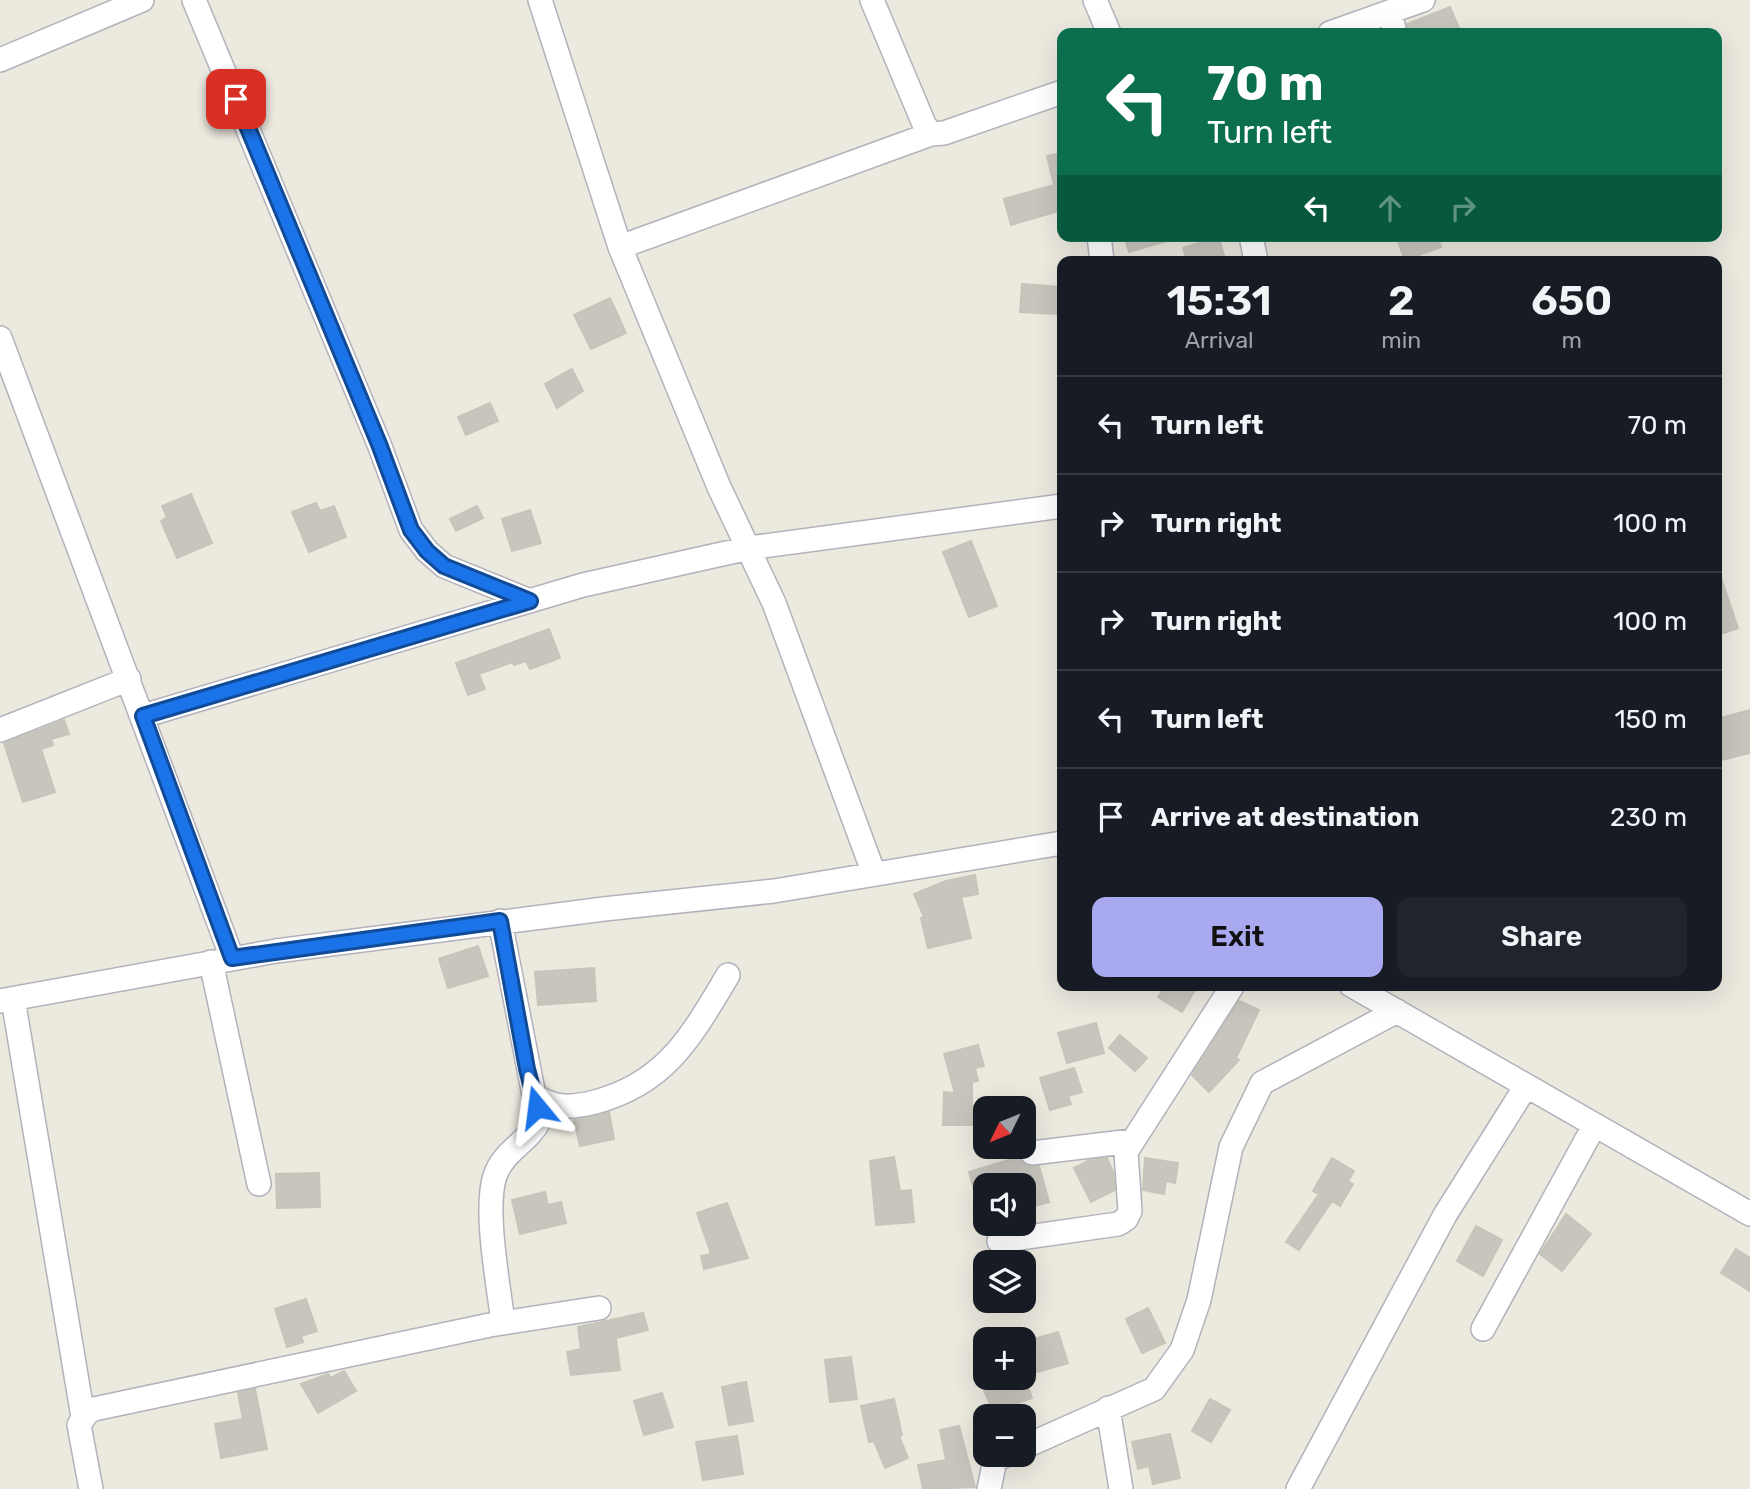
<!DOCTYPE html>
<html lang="en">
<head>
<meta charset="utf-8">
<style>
  :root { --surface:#171b24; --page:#20242c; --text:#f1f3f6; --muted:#9ea1a6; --line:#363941; --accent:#a9a9f0 }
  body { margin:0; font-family:Rubik,sans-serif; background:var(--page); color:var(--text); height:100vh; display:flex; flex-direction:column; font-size:26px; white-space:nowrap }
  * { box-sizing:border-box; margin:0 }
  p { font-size:23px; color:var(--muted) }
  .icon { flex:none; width:38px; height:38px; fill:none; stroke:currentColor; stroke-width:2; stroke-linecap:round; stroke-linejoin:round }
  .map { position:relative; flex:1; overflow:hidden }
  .panel { position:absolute; left:1057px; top:256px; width:665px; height:735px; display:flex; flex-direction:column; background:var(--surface); border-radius:14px; box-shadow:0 7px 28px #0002 }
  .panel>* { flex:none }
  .top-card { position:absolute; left:1057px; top:28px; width:665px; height:214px; border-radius:14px; box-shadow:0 7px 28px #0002; background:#0b6e4f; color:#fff; overflow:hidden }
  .needle { width:46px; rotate:227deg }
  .controls { position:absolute; left:973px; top:1096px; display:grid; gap:14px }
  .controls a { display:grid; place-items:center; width:63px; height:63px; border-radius:14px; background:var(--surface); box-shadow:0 7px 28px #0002; font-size:35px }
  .pin { position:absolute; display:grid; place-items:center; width:60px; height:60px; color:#fff; margin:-30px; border-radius:14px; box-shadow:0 4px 10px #0006 }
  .me { position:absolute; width:77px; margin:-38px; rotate:344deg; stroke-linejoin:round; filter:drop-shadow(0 0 5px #0008) }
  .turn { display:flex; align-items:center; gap:24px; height:147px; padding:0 35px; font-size:32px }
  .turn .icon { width:91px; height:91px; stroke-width:2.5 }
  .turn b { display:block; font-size:49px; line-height:60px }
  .lanes { display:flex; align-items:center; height:66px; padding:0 35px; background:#0003; justify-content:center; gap:35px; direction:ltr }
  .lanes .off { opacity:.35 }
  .eta { display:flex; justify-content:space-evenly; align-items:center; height:119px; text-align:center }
  .eta b { font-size:42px; font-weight:600; line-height:49px }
  .cta { display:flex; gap:14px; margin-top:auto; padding:14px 35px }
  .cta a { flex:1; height:80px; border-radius:14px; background:var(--accent); color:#111; font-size:28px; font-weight:600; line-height:80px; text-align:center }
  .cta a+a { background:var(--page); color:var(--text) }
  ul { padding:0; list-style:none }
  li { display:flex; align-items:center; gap:21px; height:98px; padding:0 35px; border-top:2px solid var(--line) }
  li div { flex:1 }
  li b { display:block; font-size:26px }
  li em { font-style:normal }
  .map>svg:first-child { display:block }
  .building { fill:#c7c5be; stroke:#c7c5b8; stroke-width:2 }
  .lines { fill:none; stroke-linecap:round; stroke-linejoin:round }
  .minor-casing { stroke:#b2b2bd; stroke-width:26 }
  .minor { stroke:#fff; stroke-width:23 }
  .route-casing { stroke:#114b97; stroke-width:18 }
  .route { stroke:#1a73e8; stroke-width:12 }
</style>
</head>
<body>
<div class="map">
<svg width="1750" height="1489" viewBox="0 0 1750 1489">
  <rect width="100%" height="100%" fill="#ece9df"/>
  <!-- building -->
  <path class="building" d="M1450 7 1461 33H1409L1407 24Z
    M1062 153V210L1011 225 1004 199 1054 185 1047 156Z
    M1124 236H1169L1170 240 1129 252Z
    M1396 236H1437L1441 247 1405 260Z
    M1218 237 1226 261H1187L1183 248Z
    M1022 284 1060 287 1058 314 1020 312Z
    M610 298 626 333 591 349 574 315Z
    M572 369 583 391 557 408 545 384Z
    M490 403 498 421 466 435 458 417Z
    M191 494 212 543 177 558 161 521 167 517 162 506Z
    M316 503 320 511 334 506 346 537 309 552 292 512Z
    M477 506 483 518 456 531 450 519Z
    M530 510 541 543 512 551 502 519Z
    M971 541 997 606 969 617 943 552Z
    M1719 572 1738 628 1717 635V573Z
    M549 629 560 658 530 669 526 661 514 665 513 662 479 674 485 689 468 695 456 663Z
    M1750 710V753L1717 761V719Z
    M64 720 69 734 51 739 53 745 41 749 55 792 23 802 4 743Z
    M975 875 978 894 961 897 971 938 928 948 921 918 924 917 914 894 946 881Z
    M478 946 488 976 448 988 439 959Z
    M594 968 596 1001 538 1005 535 972Z
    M1166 985H1198L1182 1012 1158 997Z
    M1239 1001 1259 1010 1236 1058 1239 1060 1209 1092 1192 1075Z
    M1096 1023 1104 1053 1067 1063 1058 1033Z
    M1120 1035 1147 1058 1135 1071 1109 1048Z
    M978 1045 984 1066 975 1068 978 1081 972 1082V1125H943L944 1092 955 1093 944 1054Z
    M1074 1068 1082 1092 1068 1096 1071 1104 1050 1110 1040 1078Z
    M609 1112 614 1139 580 1146 574 1120Z
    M894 1157 900 1191 911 1190 914 1222 876 1225 870 1161Z
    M1019 1157 1026 1166H1039L1049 1202 1024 1209V1185H985V1215H981L969 1172Z
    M1107 1158 1113 1172 1115 1190 1091 1202 1074 1168 1090 1160Z
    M1145 1158 1178 1163 1175 1183 1166 1181 1164 1194 1143 1190Z
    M1332 1158 1354 1171 1348 1181 1353 1184 1340 1206 1332 1201 1299 1250 1286 1242 1319 1194 1313 1191Z
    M319 1173 320 1207 277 1208 276 1174Z
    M545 1192 548 1205 561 1202 566 1223 520 1234 512 1200Z
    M727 1203 748 1258 704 1269 701 1256 711 1254 697 1213Z
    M1566 1214 1591 1234 1562 1271 1540 1254Z
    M1476 1226 1502 1240 1483 1276 1457 1261Z
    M1736 1249 1750 1258V1291L1721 1273Z
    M306 1299 317 1331 301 1336 303 1342 287 1347 275 1309Z
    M1148 1308 1165 1343 1142 1353 1126 1319Z
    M643 1313 648 1330 616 1338 620 1370 571 1375 567 1352 581 1349 578 1327Z
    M1058 1332 1068 1363 1024 1376V1342Z
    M851 1357 857 1399 830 1402 825 1360Z
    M344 1371 356 1391 318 1413 301 1384 328 1374 331 1378Z
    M1024 1377 1032 1398 993 1412 984 1390Z
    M746 1382 753 1421 729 1425 722 1387Z
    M255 1389 267 1449 221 1458 215 1424 243 1419 238 1393Z
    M662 1393 673 1427 644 1435 634 1401Z
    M894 1399 902 1435 899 1436 908 1458 885 1468 874 1441 869 1442 861 1406Z
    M1210 1399 1230 1410 1211 1442 1192 1431Z
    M959 1426 975 1487 923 1489 918 1465 946 1460 940 1430Z
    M1170 1434 1180 1478 1153 1484 1149 1466 1138 1469 1132 1442Z
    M737 1436 743 1474 703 1480 696 1442Z"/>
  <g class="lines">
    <defs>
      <path id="minor" d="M194 0 379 444 411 530 427 551 444 566 530 601
        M540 0 620 247 719 487 774 603 874 874
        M872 0 924 124 931 134 944 133 1062 92
        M1095 0 1109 33
        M1390 12 1395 33
        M1330 33 1423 0
        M0 60 142 0
        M1099 236 1102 261
        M1251 236 1256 261
        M620 247 931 134
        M0 338 232 958
        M143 716 583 585 749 548 1062 506
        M0 730 129 679
        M500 921 539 1121C529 1141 506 1150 497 1171 482 1202 499 1287 503 1323
        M211 962 259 1184
        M1351 985 1750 1214
        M13 999 83 1417
        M0 1001 276 951 604 909 774 891 1062 843
        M534 1095C555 1109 571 1108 595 1102 667 1083 692 1035 728 975
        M1032 1153 1132 1141
        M999 1241 1118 1224 1126 1219 1130 1211 1126 1152 1233 985
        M1483 1329 1594 1126
        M1108 1408 1121 1489
        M1024 1447 1154 1389 1182 1350 1199 1300 1231 1147 1262 1083 1397 1011
        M91 1489 79 1425 87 1413 94 1409 490 1325 599 1308
        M989 1489 995 1460 1008 1454
        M1298 1489 1445 1215 1526 1086"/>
    </defs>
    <!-- minor casing -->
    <use href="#minor" class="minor-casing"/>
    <!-- minor -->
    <use href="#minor" class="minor"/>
  </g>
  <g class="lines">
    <defs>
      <path id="route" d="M236 99 379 444 411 530 427 551 444 566 530 601 143 716 232 958 500 921 527 1069 537 1107"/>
    </defs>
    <!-- route casing -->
    <use href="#route" class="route-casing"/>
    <!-- route -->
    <use href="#route" class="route"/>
  </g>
</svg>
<div class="controls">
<a><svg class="needle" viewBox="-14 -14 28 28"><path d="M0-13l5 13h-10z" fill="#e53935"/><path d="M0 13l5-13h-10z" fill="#9ea1a6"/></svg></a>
<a><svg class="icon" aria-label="sound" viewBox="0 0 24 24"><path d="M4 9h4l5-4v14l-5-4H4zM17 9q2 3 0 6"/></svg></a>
<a><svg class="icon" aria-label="layers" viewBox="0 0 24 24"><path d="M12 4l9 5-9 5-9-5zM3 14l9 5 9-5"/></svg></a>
<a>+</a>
<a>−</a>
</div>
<div class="pin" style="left:236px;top:99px;background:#d93025"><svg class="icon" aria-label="arrive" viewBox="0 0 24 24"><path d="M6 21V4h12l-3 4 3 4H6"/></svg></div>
<svg class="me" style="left:537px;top:1107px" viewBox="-20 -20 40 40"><path d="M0-17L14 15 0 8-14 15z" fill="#1a73e8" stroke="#fff" stroke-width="4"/></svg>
<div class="top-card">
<div class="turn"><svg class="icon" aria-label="left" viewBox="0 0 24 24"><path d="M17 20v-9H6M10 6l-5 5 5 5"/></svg><div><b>70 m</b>Turn left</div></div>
<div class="lanes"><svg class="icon" aria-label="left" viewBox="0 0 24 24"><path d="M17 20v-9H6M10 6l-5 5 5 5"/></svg><svg class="icon off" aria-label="ahead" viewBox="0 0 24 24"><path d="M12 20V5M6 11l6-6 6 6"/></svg><svg class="icon off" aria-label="right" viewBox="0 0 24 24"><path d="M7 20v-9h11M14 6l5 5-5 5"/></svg></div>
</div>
<section class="panel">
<div class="eta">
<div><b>15:31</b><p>Arrival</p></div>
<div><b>2</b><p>min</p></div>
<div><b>650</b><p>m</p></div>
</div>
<ul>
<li><svg class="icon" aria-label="left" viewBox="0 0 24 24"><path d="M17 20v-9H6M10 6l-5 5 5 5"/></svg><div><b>Turn left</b></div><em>70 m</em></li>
<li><svg class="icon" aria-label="right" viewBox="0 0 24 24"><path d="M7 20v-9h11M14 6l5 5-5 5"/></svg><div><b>Turn right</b></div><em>100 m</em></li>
<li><svg class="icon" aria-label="right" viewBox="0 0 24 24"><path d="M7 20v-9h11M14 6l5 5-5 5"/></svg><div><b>Turn right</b></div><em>100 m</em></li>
<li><svg class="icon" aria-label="left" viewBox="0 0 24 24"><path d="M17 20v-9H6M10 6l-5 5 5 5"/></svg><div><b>Turn left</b></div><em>150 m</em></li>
<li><svg class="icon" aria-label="arrive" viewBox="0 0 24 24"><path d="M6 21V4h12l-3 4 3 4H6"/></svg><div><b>Arrive at destination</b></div><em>230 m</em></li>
</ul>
<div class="cta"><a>Exit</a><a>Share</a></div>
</section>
</div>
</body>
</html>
